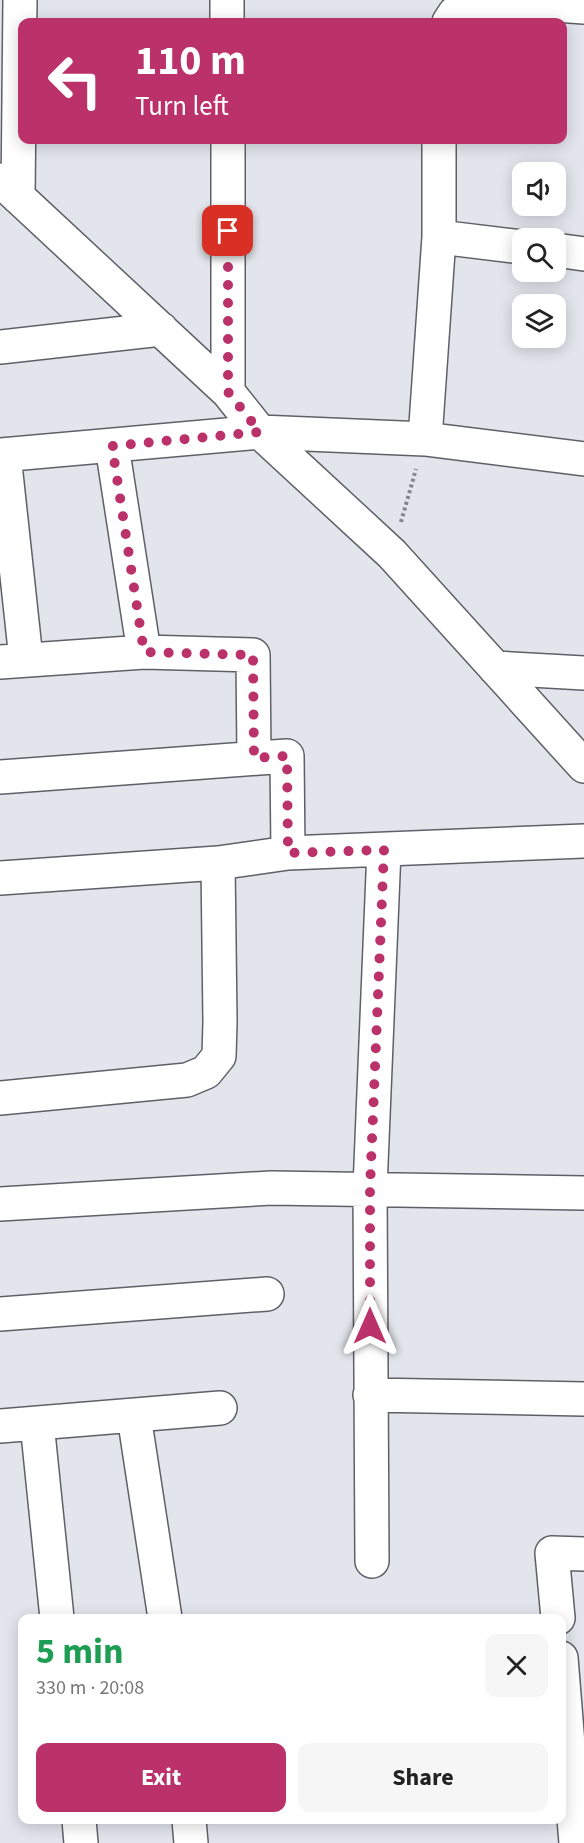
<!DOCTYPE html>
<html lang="en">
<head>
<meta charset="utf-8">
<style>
  :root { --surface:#fff; --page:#f6f6f6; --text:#222; --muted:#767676; --accent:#bb3169 }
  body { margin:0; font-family:"Source Sans 3",sans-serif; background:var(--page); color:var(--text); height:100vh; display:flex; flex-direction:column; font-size:22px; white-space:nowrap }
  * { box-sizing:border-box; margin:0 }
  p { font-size:20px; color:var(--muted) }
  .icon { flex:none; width:33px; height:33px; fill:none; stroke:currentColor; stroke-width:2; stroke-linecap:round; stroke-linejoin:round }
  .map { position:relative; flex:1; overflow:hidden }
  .panel { position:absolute; left:18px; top:1614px; width:548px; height:210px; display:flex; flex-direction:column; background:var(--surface); border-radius:12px; box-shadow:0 3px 15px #0003 }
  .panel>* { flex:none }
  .hud { position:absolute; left:18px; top:18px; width:549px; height:126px; border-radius:12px; box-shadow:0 3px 15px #0003; background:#bb3169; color:#fff; overflow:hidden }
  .fabs { position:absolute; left:512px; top:162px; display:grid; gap:12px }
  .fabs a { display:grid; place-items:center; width:54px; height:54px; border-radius:12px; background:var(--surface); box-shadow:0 3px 15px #0003; font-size:30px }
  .pin { position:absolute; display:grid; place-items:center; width:51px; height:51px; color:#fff; margin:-26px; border-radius:12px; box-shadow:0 3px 9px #0006 }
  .me { position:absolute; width:66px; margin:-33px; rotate:0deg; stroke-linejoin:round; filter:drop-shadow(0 0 4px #0008) }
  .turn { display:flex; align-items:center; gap:21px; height:126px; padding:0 18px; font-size:27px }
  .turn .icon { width:78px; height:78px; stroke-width:2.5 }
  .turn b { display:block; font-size:42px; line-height:51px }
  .round { display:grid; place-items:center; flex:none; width:63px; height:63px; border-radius:12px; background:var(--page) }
  .overview { display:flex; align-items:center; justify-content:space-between; height:102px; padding:0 18px }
  h1 { font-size:36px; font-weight:700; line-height:45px; color:#1e9e55 }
  .action { display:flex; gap:12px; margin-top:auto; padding:12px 18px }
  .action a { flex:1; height:69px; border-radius:12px; background:var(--accent); color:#fff; font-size:24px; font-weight:700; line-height:69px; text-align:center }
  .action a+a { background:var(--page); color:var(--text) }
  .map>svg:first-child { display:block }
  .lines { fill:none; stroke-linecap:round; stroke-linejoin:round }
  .minor-casing { stroke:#5d6166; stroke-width:36 }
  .path { stroke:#84868a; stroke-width:4; stroke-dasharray:3 3; stroke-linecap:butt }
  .minor { stroke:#fff; stroke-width:33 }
  .route { stroke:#bb3169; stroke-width:10; stroke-dasharray:0 18 }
</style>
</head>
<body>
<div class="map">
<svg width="584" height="1843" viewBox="0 0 584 1843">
  <rect width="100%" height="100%" fill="#e2e6ec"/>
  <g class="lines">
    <defs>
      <path id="minor" d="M227 0V22
        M449 22 455 13 476 3 514 2 584 7
        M228 140V392
        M0 180 228 392 260 432 392 554 584 766
        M18 197 20 0
        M439 237 522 247
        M555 250 584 254
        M0 347 161 329
        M425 439 439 237V140
        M0 455 260 432 425 439 584 459
        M4 455 26 659
        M144 652 253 655 254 758
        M0 662 144 652 112 446
        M495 668 584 673
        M0 777 287 756 288 853
        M0 878 218 863 288 853 584 841
        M0 1098 187 1080 206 1072 219 1056 220 1022 218 863
        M0 1204 271 1188 584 1193
        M0 1314 267 1294
        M370 1395 584 1399
        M134 1416 165 1618
        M37 1423 57 1618
        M0 1426 220 1408
        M372 1561 370 1188 384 850
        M558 1618 552 1553 584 1554
        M561 1658 576 1843
        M79 1820 81 1843
        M189 1820 191 1843"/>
    </defs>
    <!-- minor casing -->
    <use href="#minor" class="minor-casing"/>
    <!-- path -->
    <path class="path" d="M401 522 416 469"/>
    <!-- minor -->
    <use href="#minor" class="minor"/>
  </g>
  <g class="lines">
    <!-- route -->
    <path class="route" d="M228 231V392L260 432 112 446 144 652 253 655 254 758 287 756 288 853 384 850 370 1188V1326"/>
  </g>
</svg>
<div class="fabs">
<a><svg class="icon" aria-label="sound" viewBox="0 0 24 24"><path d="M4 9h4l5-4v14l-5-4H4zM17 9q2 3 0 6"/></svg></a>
<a><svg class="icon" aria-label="search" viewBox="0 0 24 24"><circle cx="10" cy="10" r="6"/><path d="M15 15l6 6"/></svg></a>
<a><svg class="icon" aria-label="layers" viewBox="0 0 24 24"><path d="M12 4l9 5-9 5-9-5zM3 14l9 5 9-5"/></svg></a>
</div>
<div class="pin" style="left:228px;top:231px;background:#d93025"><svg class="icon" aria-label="arrive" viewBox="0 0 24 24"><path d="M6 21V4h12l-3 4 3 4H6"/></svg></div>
<svg class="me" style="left:370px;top:1326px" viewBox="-20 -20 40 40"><path d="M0-17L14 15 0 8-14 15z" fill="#bb3169" stroke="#fff" stroke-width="4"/></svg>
<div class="hud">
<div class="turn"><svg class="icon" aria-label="left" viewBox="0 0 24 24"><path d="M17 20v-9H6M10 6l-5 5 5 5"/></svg><div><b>110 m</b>Turn left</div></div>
</div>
<section class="panel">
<div class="overview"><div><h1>5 min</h1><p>330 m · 20:08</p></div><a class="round"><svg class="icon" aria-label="close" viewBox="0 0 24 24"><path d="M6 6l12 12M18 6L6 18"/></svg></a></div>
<div class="action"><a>Exit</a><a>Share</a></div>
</section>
</div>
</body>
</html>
